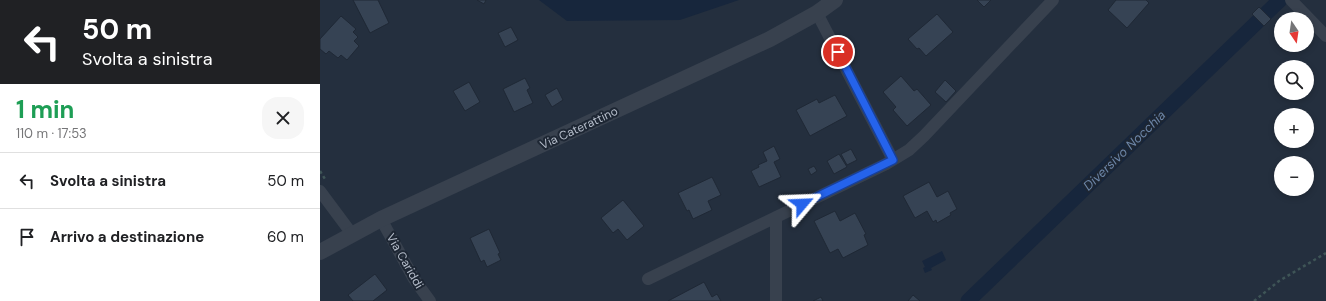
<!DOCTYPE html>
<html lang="it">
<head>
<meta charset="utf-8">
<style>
  :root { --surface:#fff; --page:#f6f6f6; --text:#202124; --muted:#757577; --line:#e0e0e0 }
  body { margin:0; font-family:"DM Sans",sans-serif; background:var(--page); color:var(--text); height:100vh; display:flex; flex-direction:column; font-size:15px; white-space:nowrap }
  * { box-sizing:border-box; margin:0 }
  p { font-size:13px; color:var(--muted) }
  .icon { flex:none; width:22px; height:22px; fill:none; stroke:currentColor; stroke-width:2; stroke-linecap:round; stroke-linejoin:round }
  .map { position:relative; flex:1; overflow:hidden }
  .panel { display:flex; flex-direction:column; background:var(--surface); width:320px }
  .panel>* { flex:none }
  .top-card { background:#202124; color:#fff; overflow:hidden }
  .needle { width:26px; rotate:167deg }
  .fabs { position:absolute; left:954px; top:12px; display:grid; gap:8px }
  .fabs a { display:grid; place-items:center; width:40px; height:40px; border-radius:50%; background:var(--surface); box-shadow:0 2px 6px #0003; font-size:20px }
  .pin { position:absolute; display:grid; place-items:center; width:34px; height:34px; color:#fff; margin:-17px; border:2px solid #fff; border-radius:50%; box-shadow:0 1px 4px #0007 }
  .me { position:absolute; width:44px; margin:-22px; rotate:64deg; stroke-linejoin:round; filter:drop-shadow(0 0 3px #0008) }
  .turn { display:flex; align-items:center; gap:14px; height:84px; padding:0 16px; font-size:18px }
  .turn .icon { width:52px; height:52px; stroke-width:2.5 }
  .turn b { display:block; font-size:28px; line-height:34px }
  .round { display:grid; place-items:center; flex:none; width:42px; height:42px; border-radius:16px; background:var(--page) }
  .summary { display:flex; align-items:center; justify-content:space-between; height:68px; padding:0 16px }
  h1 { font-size:24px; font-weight:700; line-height:30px; color:#1e9e55 }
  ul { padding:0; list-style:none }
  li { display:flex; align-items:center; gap:12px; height:56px; padding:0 16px; border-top:1px solid var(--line) }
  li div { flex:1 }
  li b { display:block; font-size:15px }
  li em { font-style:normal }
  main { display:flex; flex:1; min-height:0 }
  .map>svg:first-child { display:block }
  .water { fill:#17263c }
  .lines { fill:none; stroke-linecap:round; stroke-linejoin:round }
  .canal { stroke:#17263c; stroke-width:15 }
  .building { fill:#364354; stroke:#1f2835 }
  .path { stroke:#3f5557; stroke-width:2.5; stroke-dasharray:3 3; stroke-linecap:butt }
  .minor { stroke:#38414e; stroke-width:12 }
  .tertiary { stroke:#38414e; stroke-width:16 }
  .route-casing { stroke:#184099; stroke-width:10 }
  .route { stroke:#2563eb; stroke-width:7 }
  .labels { text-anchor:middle; stroke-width:4; stroke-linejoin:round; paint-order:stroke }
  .street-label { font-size:12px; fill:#b4bcc9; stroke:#1d2633 }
  .water-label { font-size:13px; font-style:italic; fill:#6d86a8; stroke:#1d2633 }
</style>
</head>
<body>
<main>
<section class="panel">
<div class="top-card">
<div class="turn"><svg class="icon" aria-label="left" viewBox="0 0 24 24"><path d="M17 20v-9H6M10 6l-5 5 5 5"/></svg><div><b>50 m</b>Svolta a sinistra</div></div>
</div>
<div class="summary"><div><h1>1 min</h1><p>110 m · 17:53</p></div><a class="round"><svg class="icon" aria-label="close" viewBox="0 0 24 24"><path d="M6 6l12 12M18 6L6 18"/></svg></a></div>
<ul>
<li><svg class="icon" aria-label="left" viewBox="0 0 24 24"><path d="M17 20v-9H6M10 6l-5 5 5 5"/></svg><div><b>Svolta a sinistra</b></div><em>50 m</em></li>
<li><svg class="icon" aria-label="arrive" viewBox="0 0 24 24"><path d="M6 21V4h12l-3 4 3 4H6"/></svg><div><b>Arrivo a destinazione</b></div><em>60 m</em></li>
</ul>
</section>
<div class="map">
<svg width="1006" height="301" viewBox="0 0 1006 301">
  <rect width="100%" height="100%" fill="#242f3e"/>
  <!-- water -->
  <path class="water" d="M219 0H419L360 20 247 21Z
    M622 251 626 260 611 268 612 270 605 273 603 268 605 267 602 261Z"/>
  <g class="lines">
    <!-- canal -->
    <path class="canal" d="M648 301 960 0"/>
  </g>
  <!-- building -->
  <path class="building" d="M33 0H58L69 23 50 33Z
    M157 0H166L164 4Z
    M657 0H671L664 7Z
    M796 0H826L829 3 807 28 788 10Z
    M939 7 951 19 944 26 932 14Z
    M617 14 633 32 606 56 599 48 597 49 588 39Z
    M21 16 36 29 33 32 38 37 34 41 39 46 27 60 21 55 18 58 9 51 6 54 0 49V39Z
    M191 27 198 40 185 47 178 33Z
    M581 76 594 91 597 89 611 105 587 126 573 110 576 107 563 92Z
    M205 78 210 88 207 90 213 103 194 112 183 89Z
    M625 80 636 91 626 102 615 92Z
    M149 82 160 102 145 111 133 91Z
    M237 88 243 100 232 107 225 95Z
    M515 95 527 116 490 136 476 110 497 99 499 103Z
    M454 146 460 159 454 162 461 177 439 187 431 171 439 167 438 165 447 161 443 152Z
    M531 149 537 160 527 165 521 154Z
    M519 154 527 167 514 174 507 161Z
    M494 166 497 171 491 175 488 169Z
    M392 177 401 195 388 201 392 210 373 219 369 210 367 211 358 193Z
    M609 182 617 197 628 191 637 209 630 213 631 215 617 223 616 220 613 222 607 211 595 218 583 196Z
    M303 200 324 226 307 240 298 229 293 233 281 218Z
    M515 211 520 221 535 213 546 234 544 235 548 245 523 258 518 249 510 253 494 221Z
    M169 229 180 253 178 254 181 260 167 267 164 260 161 262 150 238Z
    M55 274 67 290 53 301H33L28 295Z
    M384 282 392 297 397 294 401 301H348Z
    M593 295 600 301H588Z
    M501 297 503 301H493Z"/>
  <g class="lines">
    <!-- path -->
    <path class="path" d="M0 171 5 179
      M934 301 959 281 1006 253"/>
    <!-- minor -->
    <path class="minor" d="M971 0 1006 36
      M497 13 573 160
      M0 191 32 234
      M456 217V301
      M61 219 94 279 110 301
      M328 279 566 164 589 150 604 136 733 0"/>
    <!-- tertiary -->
    <path class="tertiary" d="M0 252 61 219 450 39 497 13 515 0"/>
  </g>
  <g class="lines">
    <defs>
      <path id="route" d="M482 204 573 160 518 52"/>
    </defs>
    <!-- route casing -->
    <use href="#route" class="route-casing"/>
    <!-- route -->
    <use href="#route" class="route"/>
  </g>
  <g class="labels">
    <!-- street labels -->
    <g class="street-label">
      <text transform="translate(259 128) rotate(-25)" y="4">Via Caterattino</text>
      <text transform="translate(85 261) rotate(60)" y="4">Via Cariddi</text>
    </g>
    <!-- water labels -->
    <g class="water-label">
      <text transform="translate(804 150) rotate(-44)" y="5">Diversivo Nocchia</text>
    </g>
  </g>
</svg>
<div class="fabs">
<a><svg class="needle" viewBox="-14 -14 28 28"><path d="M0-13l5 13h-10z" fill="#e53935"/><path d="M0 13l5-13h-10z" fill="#757577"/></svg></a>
<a><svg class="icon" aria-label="search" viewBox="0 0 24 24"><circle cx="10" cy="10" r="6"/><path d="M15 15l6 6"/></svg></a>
<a>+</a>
<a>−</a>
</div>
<div class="pin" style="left:518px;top:52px;background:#d93025"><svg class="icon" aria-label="arrive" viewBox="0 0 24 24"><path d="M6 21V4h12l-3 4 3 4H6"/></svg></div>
<svg class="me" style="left:482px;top:204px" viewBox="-20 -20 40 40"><path d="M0-17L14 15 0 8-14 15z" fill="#2563eb" stroke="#fff" stroke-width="4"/></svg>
</div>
</main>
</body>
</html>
